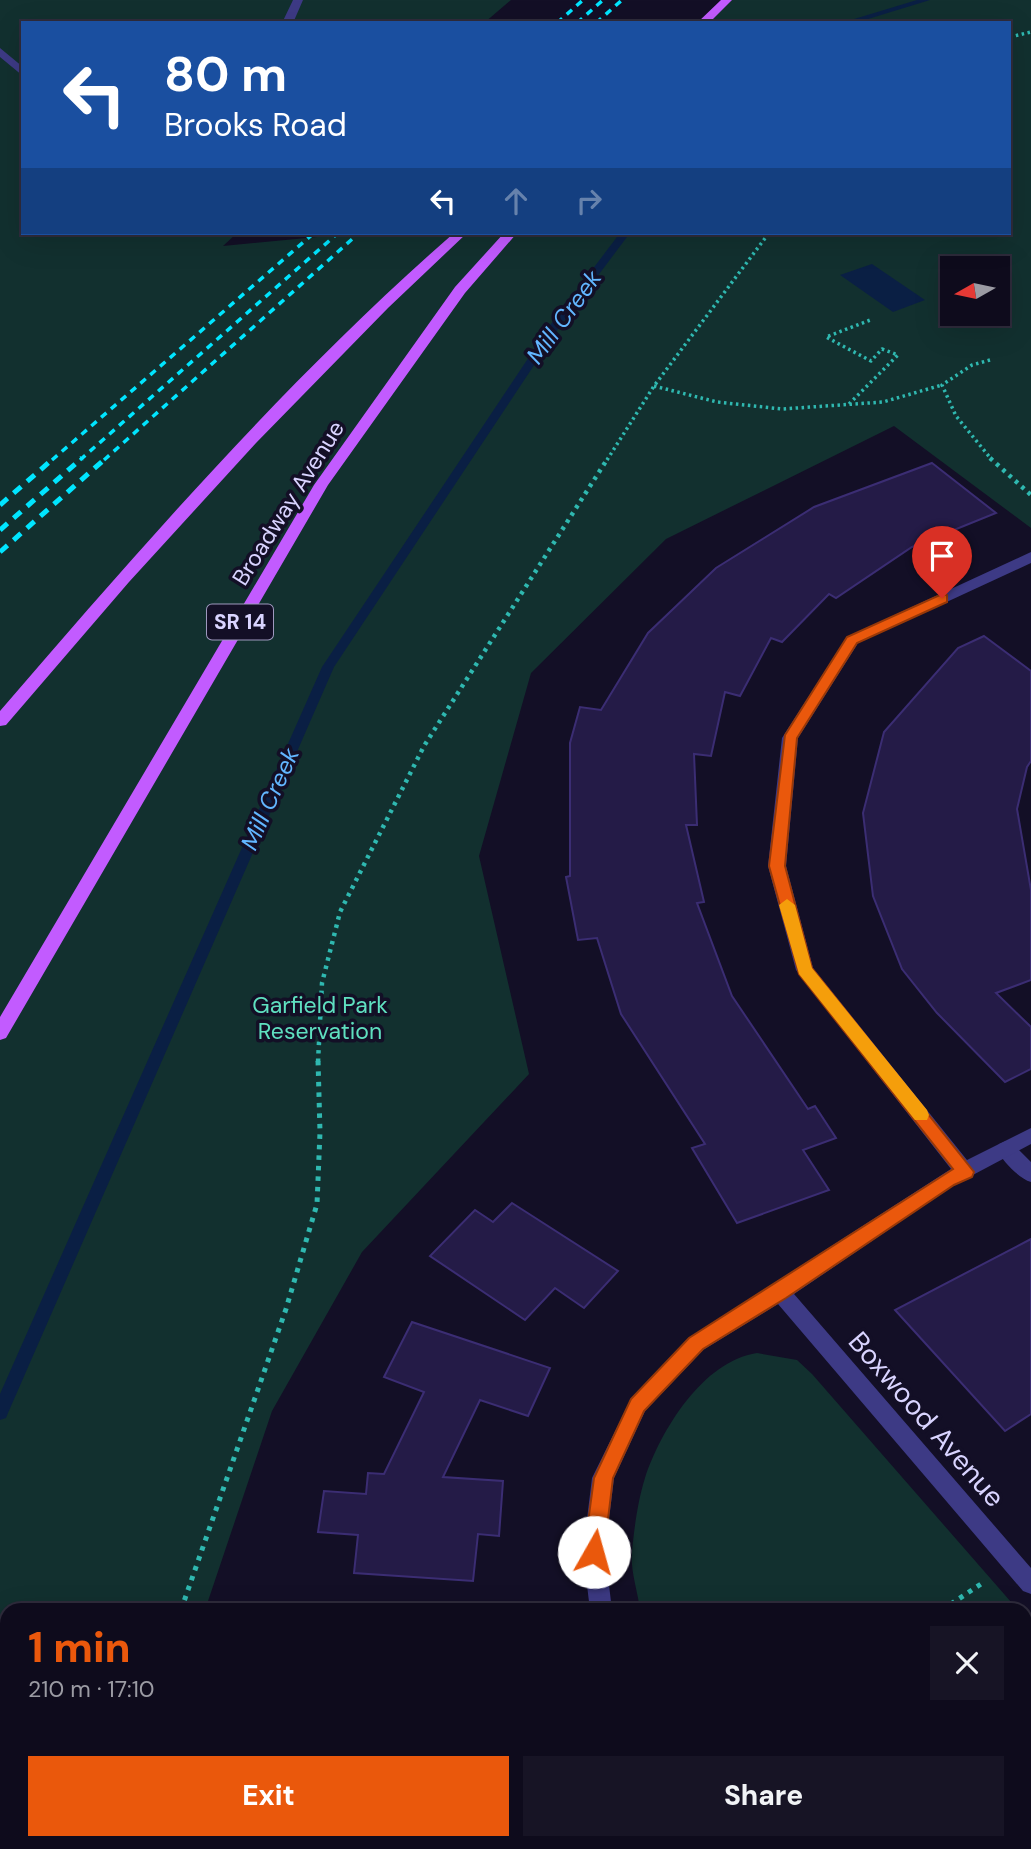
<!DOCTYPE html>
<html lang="en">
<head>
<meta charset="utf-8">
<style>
  :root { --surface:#0e0b1c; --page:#171425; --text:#f1f3f6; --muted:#9b9ba3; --line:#2e2b3b; --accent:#ea580c }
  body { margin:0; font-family:"DM Sans",sans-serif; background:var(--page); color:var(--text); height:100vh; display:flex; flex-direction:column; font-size:26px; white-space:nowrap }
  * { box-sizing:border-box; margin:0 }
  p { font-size:23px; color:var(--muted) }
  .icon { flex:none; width:38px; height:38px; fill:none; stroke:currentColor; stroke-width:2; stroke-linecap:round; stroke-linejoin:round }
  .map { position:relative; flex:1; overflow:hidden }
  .drawer { position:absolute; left:0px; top:1603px; width:1032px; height:247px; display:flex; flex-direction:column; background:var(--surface); border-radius:21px 21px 0 0; box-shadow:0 7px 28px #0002,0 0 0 2px var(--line) }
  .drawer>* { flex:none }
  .top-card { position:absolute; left:21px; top:21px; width:990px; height:214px; border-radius:0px; box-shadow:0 7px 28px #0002,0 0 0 2px var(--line); background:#1a4fa0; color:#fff; overflow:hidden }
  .needle { width:46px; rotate:261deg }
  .fabs { position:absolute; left:940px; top:256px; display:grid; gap:14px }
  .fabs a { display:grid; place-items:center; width:70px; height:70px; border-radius:0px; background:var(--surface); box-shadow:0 7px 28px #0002,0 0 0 2px var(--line); font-size:35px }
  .pin { position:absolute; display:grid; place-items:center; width:60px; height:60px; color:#fff; margin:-72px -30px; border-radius:50% 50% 50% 0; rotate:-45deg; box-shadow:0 0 7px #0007 }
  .pin .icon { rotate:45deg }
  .me { position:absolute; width:77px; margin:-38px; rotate:7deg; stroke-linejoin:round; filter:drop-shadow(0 0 5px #0008) }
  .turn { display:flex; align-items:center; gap:24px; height:147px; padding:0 28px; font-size:32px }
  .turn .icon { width:91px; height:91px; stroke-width:2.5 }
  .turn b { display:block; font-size:49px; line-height:60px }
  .lanes { display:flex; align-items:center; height:66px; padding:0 28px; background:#0003; justify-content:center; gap:35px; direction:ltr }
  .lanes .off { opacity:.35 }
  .round { display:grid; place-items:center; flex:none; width:74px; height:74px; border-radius:0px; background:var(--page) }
  .summary { display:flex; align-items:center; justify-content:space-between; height:119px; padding:0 28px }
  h1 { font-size:42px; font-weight:800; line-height:52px; color:var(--accent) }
  .primary-button { display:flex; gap:14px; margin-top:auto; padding:14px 28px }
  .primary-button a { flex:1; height:80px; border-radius:0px; background:var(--accent); color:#fff; font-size:28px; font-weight:800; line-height:80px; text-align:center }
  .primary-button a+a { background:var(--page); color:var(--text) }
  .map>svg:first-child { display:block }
  .green { fill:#12302f; fill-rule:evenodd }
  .water { fill:#0a1f44 }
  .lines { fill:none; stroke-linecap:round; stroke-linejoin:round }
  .stream { fill:#0a1f44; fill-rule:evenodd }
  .building { fill:#241b47; stroke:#3b2d73; stroke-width:2 }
  .path-far2 { stroke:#2fb8b0; stroke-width:3.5; stroke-dasharray:2.5 3.5; stroke-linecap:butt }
  .path-far1 { stroke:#2fb8b0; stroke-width:4.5; stroke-dasharray:3.5 5; stroke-linecap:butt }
  .path { stroke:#2fb8b0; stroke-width:5; stroke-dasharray:4.5 6; stroke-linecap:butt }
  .lane { fill:#3d3a85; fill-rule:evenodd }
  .street { fill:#3d3a85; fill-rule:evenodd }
  .primary { fill:#c25bff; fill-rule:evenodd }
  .rail-far1 { stroke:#00e5ff; stroke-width:3.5; stroke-dasharray:7 6; stroke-linecap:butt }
  .rail { stroke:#00e5ff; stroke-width:5; stroke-dasharray:10 8; stroke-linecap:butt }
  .route { fill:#ea580c; stroke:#983908; stroke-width:2 }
  .slow { fill:#f59e0b }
  .labels { text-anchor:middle; stroke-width:7; stroke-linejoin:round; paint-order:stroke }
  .shield { fill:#130f26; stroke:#9e99be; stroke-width:2 }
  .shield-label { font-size:21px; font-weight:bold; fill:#d9d4ff }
  .street-label { font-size:23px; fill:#d9d4ff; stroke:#130f26 }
  .park-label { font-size:23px; fill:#5fe0c0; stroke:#130f26 }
  .water-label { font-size:24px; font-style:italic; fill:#62b6ff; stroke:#130f26 }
  .near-street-label { font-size:28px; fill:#d9d4ff; stroke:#130f26 }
</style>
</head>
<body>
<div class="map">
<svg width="1031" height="1849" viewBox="0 0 1031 1849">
  <rect width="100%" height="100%" fill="#130f26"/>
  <!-- green -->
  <path class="green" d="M0 0H511L484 23H23V233H237L223 246 359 233H1010V23H702L727 0H1031V528L894 426 666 539 531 673 479 856 529 1074 362 1252 272 1411 205 1610H7V1843H234L237 1849H0ZM952 268H998V313H952Z
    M757 1353 797 1360 812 1374 1018 1610H640C638 1592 630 1570 632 1552 634 1529 638 1500 645 1478 661 1430 703 1361 757 1353Z
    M1026 1618 1031 1625V1849H787L779 1843H1026Z"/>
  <!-- water -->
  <path class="water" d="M872 264 925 300 893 312 840 275Z"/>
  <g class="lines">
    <!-- stream -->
    <path class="stream" d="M917 0H930L855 23H841Z
      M620 233H630L560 326 334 667 8 1413 6 1418 0 1420V1394L322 667 551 324Z"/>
  </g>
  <!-- building -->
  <path class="building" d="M932 463 996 513 912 547 836 598 829 594 782 642 771 638 740 696 725 692 711 756 694 754 697 825H686L704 902 697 903 732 996 808 1109 815 1106 836 1138 803 1150 829 1190 737 1223 692 1148 705 1144 621 1014 597 938 578 940 566 877 570 876V743L580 707 601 710 648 633 716 568 814 507Z
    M984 636 1031 671V761L1027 767 1017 809 1031 890V980L996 993 1031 1027V1069L1005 1082 937 1013 902 969 873 896 863 813 884 732 958 648Z
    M512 1203 618 1271 584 1308 555 1288 525 1320 430 1256 475 1210 493 1222Z
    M1031 1239V1414L1005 1431 895 1310Z
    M412 1322 550 1368 528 1416 480 1400 443 1477 503 1481 499 1536 478 1534 473 1581 354 1573 358 1535 318 1532 324 1491 366 1494 368 1473 384 1474 424 1392 384 1377Z"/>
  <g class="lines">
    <!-- path-far2 -->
    <path class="path-far2" d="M1010 37 1031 32
      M990 360 972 365 942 385 956 416 992 460
      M654 386 717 402 782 409 883 402 942 385
      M849 404 898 355 882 349 871 361 826 337 873 319
      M607 460 654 386 769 233"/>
    <!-- path-far1 -->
    <path class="path-far1" d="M990 458 1031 495
      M318 1062 322 983 340 912 424 746 608 458"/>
    <!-- path -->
    <path class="path" d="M181 1610 286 1309 317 1204 320 1132 318 1060
      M942 1610 984 1582
      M48 1849 51 1843
      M130 1849 131 1843"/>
    <!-- lane -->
    <path class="lane" d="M293 0H303L293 23H282Z
      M0 48 23 67V76L0 57Z
      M1006 1141 1013 1144 1031 1162V1182C1018 1178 1003 1161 996 1149L999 1144Z"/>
    <!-- street -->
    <path class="street" d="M1031 552V563L858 643 798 738 786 866 813 968 967 1160 1031 1128V1144L954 1185 794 1294 1031 1568V1594L1023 1591 778 1304 703 1350 645 1411 614 1478 605 1552 612 1610H590L583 1552 592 1478 631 1399 689 1338 951 1169 796 970 768 866 782 738 847 637Z
      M705 1843H732L734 1849H707Z"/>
    <!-- primary -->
    <path class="primary" d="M721 0H732L709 23H697Z
      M454 233H467L388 308 256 443 129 582 6 725 0 726V711C141 547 291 375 454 233Z
      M504 233H517L465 293 328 485 6 1038 0 1040V1017L314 485 455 287Z"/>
    <!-- rail-far1 -->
    <path class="rail-far1" d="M557 23 583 0
      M577 23 603 0
      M596 23 622 0
      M52 460 314 233
      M80 460 338 233
      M104 460 359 233"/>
    <!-- rail -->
    <path class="rail" d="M0 505 54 458
      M0 530 82 458
      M0 552 106 458"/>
  </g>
  <!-- route -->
  <path class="route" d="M942 594 947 595V602L857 643 797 738 785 866 812 968 974 1172 972 1177 954 1185 786 1298 703 1349 644 1411 613 1478 604 1552 601 1558 594 1561 587 1558 584 1552 594 1478 631 1399 689 1338 953 1169 799 974 769 866 785 735 847 637Z"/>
  <!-- slow -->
  <path class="slow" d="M787 899 795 905 812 968 927 1110 929 1115 927 1120H915L799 974 779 905Z"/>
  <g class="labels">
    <!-- shield labels -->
    <rect class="shield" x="207" y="604.5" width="66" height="35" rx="5"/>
    <g class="shield-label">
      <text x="240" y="629">SR 14</text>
    </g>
    <!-- street labels -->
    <g class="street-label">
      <text transform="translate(288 503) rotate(-58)" y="8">Broadway Avenue</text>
    </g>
    <!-- park labels -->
    <g class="park-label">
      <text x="320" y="1013">Garfield Park<tspan x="320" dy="26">Reservation</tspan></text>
    </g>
    <!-- water labels -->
    <g class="water-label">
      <text transform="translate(564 317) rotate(-54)" y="8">Mill Creek</text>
      <text transform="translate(270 799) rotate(-66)" y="8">Mill Creek</text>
    </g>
    <!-- near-street labels -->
    <g class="near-street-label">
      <text transform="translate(927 1419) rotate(49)" y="10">Boxwood Avenue</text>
    </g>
  </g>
</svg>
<div class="fabs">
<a><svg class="needle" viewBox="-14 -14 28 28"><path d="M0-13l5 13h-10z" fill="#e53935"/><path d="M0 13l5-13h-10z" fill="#9b9ba3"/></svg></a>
</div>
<div class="pin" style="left:942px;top:598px;background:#d93025"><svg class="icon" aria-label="arrive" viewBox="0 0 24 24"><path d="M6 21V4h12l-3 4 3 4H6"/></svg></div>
<svg class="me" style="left:594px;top:1552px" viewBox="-20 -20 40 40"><circle r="19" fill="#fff"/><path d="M0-13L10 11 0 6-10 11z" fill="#ea580c"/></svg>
<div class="top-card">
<div class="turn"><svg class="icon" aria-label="left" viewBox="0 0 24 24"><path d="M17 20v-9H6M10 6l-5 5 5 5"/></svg><div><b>80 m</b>Brooks Road</div></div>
<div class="lanes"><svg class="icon" aria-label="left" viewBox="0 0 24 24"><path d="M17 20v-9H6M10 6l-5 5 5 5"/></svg><svg class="icon off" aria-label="ahead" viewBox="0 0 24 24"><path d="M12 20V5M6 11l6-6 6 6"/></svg><svg class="icon off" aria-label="right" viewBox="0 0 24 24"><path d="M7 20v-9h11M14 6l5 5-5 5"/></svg></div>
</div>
<section class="drawer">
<div class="summary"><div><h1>1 min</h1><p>210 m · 17:10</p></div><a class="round"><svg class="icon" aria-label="close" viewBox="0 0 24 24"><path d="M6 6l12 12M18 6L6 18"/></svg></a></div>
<div class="primary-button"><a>Exit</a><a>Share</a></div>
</section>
</div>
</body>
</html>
